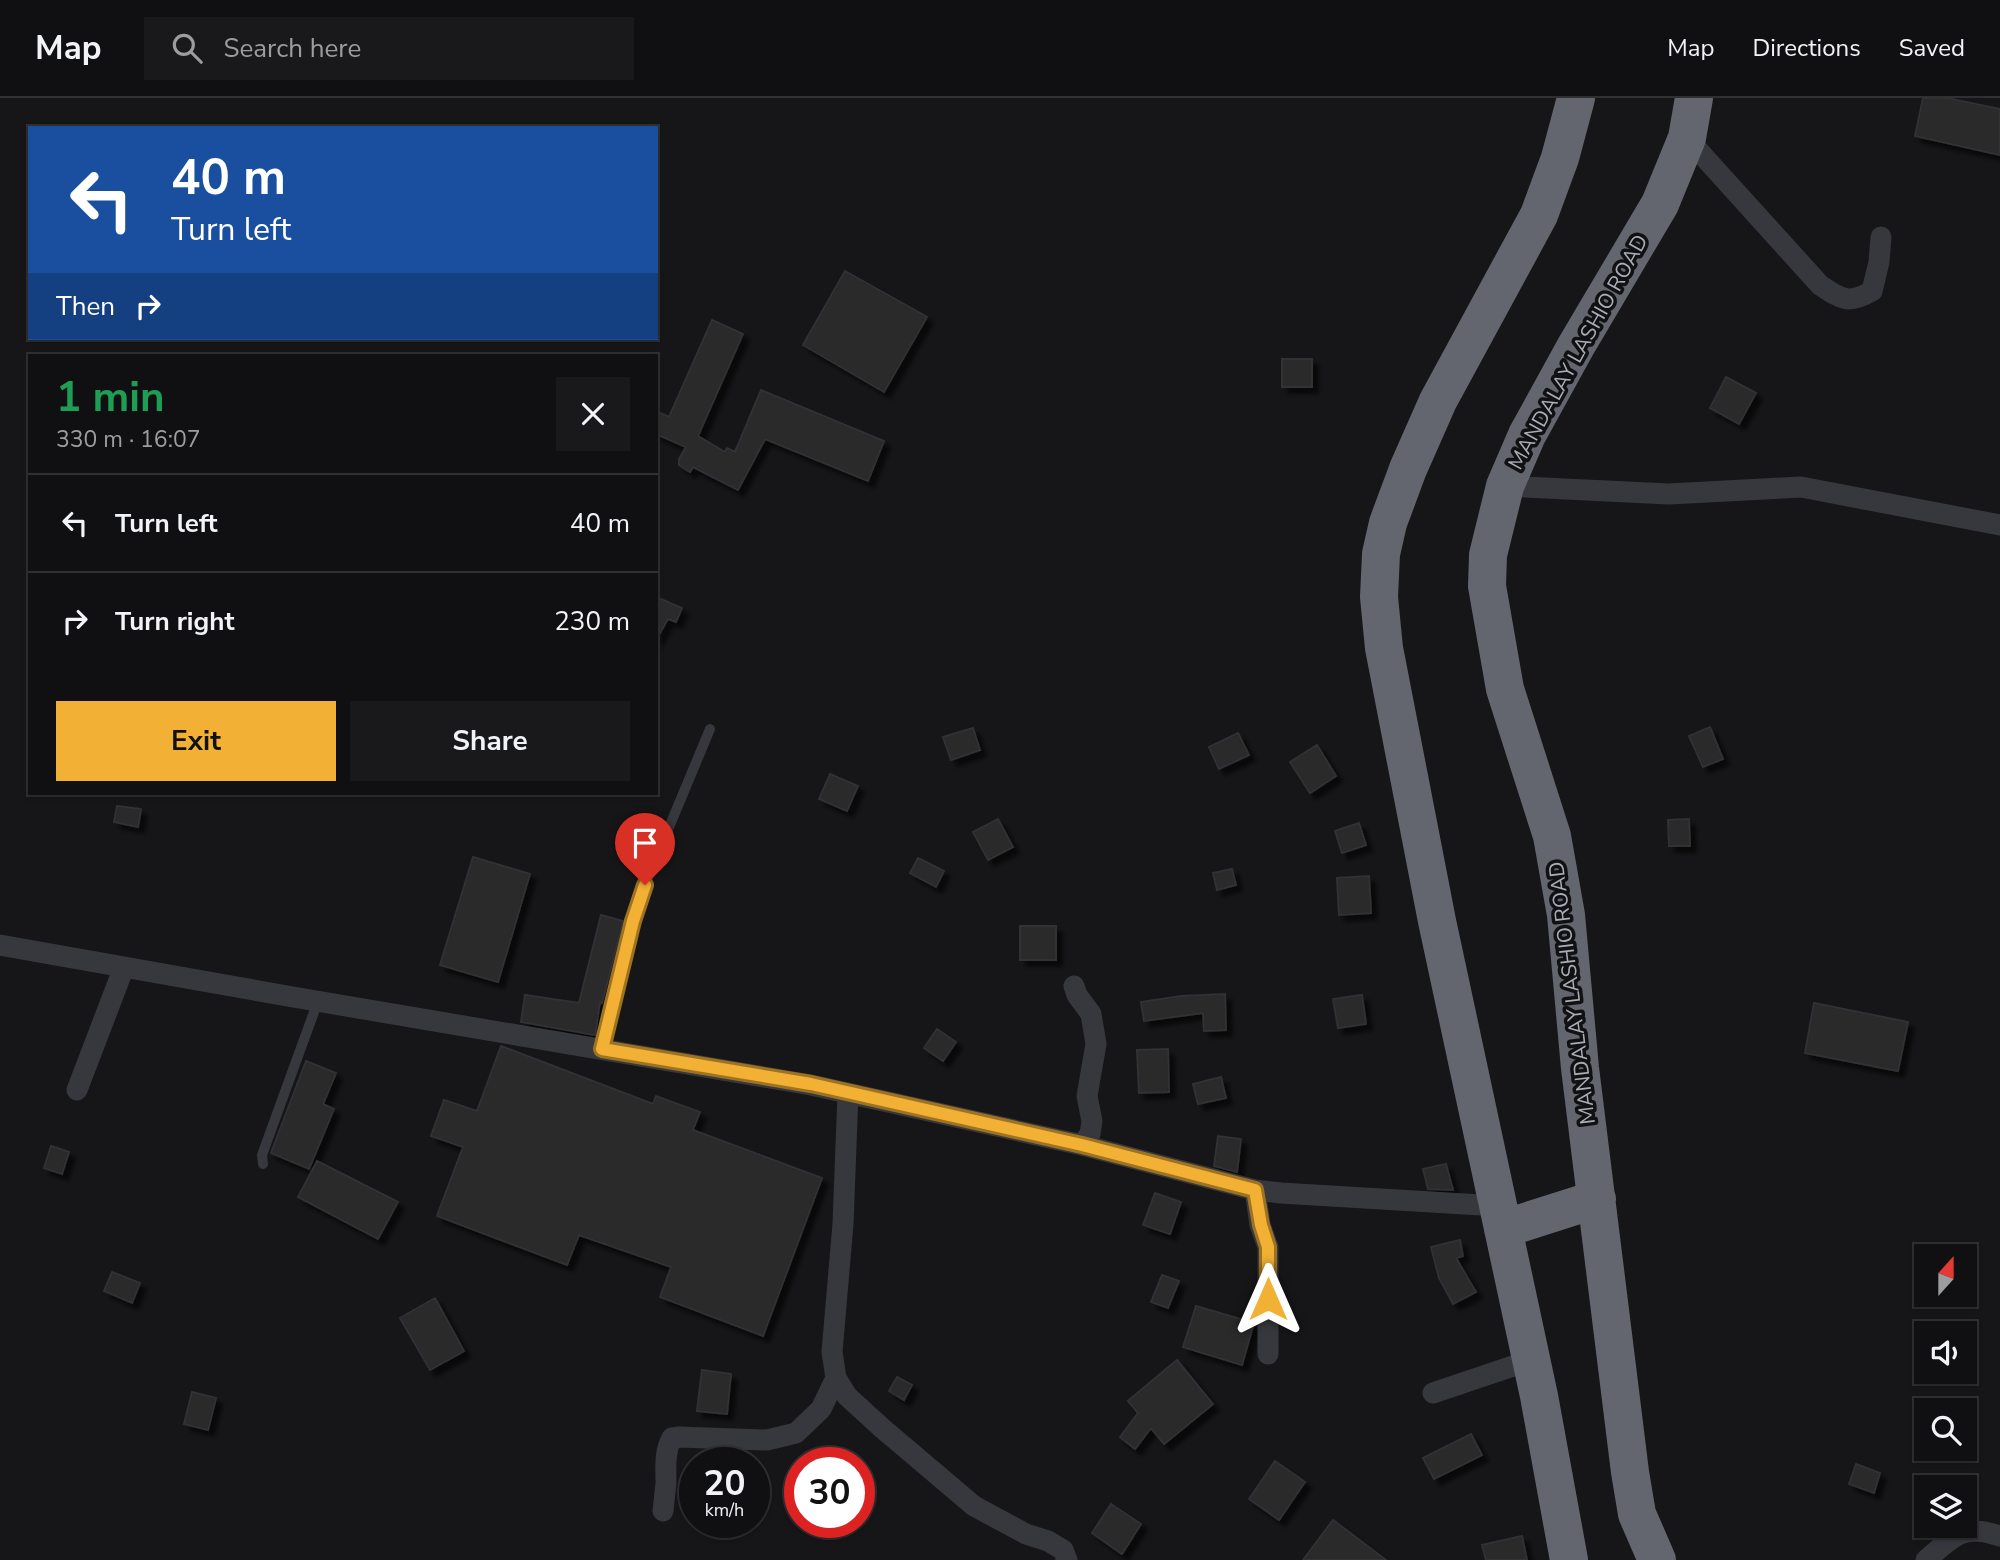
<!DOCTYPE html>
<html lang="en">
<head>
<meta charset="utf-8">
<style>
  :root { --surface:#101012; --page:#19191b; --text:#f1f3f6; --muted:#9c9d9f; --line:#303032; --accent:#f2b134 }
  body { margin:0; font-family:"Nunito Sans",sans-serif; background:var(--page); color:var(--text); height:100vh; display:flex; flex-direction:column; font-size:26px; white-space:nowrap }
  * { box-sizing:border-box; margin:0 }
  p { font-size:23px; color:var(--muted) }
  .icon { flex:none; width:38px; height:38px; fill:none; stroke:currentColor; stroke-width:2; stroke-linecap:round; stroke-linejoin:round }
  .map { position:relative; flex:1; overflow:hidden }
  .sheet { position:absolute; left:28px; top:256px; width:630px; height:441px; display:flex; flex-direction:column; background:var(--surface); border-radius:0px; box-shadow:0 2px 5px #0004,0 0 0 2px var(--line) }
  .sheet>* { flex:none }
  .banner { position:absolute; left:28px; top:28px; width:630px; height:214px; border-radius:0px; box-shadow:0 2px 5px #0004,0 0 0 2px var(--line); background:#1a4fa0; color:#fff; overflow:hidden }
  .needle { width:46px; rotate:21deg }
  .controls { position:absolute; left:1914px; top:1146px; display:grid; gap:14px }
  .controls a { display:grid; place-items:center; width:63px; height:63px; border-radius:0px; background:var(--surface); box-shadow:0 2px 5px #0004,0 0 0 2px var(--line); font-size:35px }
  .speed { position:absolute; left:679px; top:1349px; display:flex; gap:14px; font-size:35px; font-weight:700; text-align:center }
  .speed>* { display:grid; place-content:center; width:91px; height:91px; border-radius:50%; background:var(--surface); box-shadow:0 2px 5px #0004,0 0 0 2px var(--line); line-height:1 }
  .speed small { font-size:18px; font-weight:400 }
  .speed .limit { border:10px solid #d22; background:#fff; color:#111 }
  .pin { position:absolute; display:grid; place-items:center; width:60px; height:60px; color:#fff; margin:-72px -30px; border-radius:50% 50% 50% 0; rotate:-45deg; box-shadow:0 0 7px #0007 }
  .pin .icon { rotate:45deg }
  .me { position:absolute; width:77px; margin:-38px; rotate:0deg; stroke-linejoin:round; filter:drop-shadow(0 0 5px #0008) }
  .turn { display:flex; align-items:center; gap:24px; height:147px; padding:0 28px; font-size:32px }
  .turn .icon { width:91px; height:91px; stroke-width:2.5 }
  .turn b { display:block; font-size:49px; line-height:60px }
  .then { display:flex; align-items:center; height:66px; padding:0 28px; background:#0003; gap:14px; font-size:26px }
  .round { display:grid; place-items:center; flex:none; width:74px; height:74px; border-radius:0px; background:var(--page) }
  .head { display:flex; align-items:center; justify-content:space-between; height:119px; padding:0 28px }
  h1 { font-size:42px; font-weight:700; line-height:52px; color:#1e9e55 }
  .primary-button { display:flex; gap:14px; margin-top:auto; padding:14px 28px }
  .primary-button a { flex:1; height:80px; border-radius:0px; background:var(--accent); color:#111; font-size:28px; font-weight:700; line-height:80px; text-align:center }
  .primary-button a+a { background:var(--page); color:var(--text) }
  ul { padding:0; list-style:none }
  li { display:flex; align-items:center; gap:21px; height:98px; padding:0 28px; border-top:2px solid var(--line) }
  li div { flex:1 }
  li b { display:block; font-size:26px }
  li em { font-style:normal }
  header { display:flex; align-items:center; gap:42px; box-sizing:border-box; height:98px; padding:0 35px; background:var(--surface); border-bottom:2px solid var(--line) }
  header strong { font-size:33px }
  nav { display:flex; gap:38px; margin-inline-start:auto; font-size:24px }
  .search { width:490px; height:63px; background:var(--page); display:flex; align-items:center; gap:18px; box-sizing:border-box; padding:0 24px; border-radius:0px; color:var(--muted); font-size:26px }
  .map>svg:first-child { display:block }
  .building { fill:#29292c; stroke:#303034; stroke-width:2; filter:url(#shadow) }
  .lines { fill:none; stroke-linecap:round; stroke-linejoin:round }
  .lane { stroke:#37383d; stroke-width:10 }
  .street { stroke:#37383d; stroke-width:21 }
  .highway { stroke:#63666e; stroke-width:38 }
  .route-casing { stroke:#9d7322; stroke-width:18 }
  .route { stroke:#f2b134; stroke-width:12 }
  .labels { text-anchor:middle; stroke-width:7; stroke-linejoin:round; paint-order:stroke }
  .street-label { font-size:21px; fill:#a8adb8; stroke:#111113 }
</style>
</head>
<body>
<header>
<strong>Map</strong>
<div class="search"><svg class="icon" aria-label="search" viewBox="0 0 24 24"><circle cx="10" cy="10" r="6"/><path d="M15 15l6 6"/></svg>Search here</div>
<nav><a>Map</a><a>Directions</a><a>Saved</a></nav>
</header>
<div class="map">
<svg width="2000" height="1462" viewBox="0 0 2000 1462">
  <defs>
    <filter id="shadow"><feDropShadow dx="6" dy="6" stdDeviation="2" flood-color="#0009"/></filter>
  </defs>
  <rect width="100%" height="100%" fill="#161618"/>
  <!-- building -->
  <path class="building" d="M1923 0H1947L2000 11V57L1915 38Z
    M845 173 927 219 884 294 803 247Z
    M712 222 743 236 698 338 725 354 727 350 735 354 761 292 884 343 868 383 765 341 738 392 693 369 690 374 679 367V361L686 349 656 336V313L669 319Z
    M1282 261H1312V289H1282Z
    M1726 279 1756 295 1739 326 1710 310Z
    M656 499 682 510 676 524 668 521 656 542Z
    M1710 629 1723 661 1703 669 1689 638Z
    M973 630 980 652 951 662 943 639Z
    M1238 635 1249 657 1219 671 1209 649Z
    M1317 647 1336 678 1310 695 1290 664Z
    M830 676 858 688 847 713 819 701Z
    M117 708 141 711 138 729 114 724Z
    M998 721 1013 749 988 762 973 734Z
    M1689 721 1690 748H1669L1668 722Z
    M1359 725 1366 747 1342 755 1335 733Z
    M473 759 530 776 498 884 440 867Z
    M918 760 944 773 936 789 910 775Z
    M1232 771 1236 787 1217 792 1213 775Z
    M1369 778 1371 815 1339 817 1337 780Z
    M601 817 623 823 602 905 600 904 595 937 521 924 525 897 579 905Z
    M1020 828H1056V862H1020Z
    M1225 896 1226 932 1204 933 1203 915 1144 923 1141 904 1181 898Z
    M1362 897 1366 926 1338 930 1333 901Z
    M1814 905 1908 924 1898 973 1805 955Z
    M937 931 956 944 943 963 924 950Z
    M501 948 653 1006 656 998 700 1014 693 1032 822 1080 763 1238 660 1199 671 1169 579 1137 567 1167 437 1118 463 1049 431 1038 444 1002 477 1013Z
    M1168 951 1169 994 1139 995 1137 952Z
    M306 963 336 975 323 1006 334 1011 309 1071 271 1055Z
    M1221 979 1226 1000 1198 1006 1193 986Z
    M1218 1038 1241 1041 1237 1074 1214 1068Z
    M51 1048 69 1054 62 1076 44 1070Z
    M317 1063 398 1104 378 1141 298 1099Z
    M1446 1066 1453 1092 1428 1091 1423 1071Z
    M1155 1095 1181 1104 1170 1136 1143 1127Z
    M1460 1142 1463 1158 1456 1160 1476 1194 1453 1206 1439 1180 1431 1149Z
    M112 1174 140 1185 132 1205 104 1193Z
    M1162 1177 1179 1183 1168 1210 1151 1204Z
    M435 1200 464 1253 430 1272 400 1220Z
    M1196 1208 1254 1225 1242 1267 1183 1249Z
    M1177 1262 1213 1306 1164 1346 1151 1330 1135 1351 1120 1339 1138 1315 1128 1303Z
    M702 1272 731 1276 727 1316 697 1313Z
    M897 1279 912 1287 904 1302 889 1293Z
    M192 1294 216 1300 208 1332 184 1326Z
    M1471 1336 1482 1357 1434 1381 1423 1360Z
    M1275 1363 1305 1384 1279 1422 1249 1401Z
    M1856 1366 1880 1375 1874 1395 1849 1386Z
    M1111 1406 1141 1426 1122 1456 1092 1435Z
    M1333 1422 1386 1462H1303Z
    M1522 1438 1527 1462H1486L1482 1447Z"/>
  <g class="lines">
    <!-- lane -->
    <path class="lane" d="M602 951 633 823 645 787 710 631
      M263 1066 262 1057 318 903"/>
    <!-- street -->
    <path class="street" d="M1687 40 1820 187C1841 201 1848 207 1872 193L1879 164 1881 139
      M1505 388 1669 396 1801 389 2000 427
      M0 847 293 899 811 987 1082 1047 1255 1092 1281 1095 1498 1108
      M1074 888 1077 897 1091 916 1096 946 1087 998 1092 1023 1090 1036 1082 1047
      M77 992 124 869
      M848 995 843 1126 832 1254 836 1280 847 1298 882 1330 974 1408 1026 1436 1048 1443 1063 1452 1067 1462
      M1255 1092 1260 1127 1268 1149V1256
      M1433 1295 1531 1262
      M663 1413C664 1404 665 1394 666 1385 666 1370 664 1354 672 1340L679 1339 767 1342 796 1335 821 1311 836 1280
      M1926 1462C1953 1439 1963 1425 2000 1438"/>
    <!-- highway -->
    <path class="highway" d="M1503 1131 1597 1101
      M1569 1462 1539 1298 1437 823 1384 550 1379 499 1381 456 1388 425 1408 371 1438 303 1539 117 1560 60 1576 0
      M1657 1462 1637 1416 1630 1374 1580 970 1566 817 1552 738 1505 591 1487 488 1488 457 1505 388 1527 337 1576 248 1660 106 1687 40 1694 0"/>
  </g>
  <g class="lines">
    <defs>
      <path id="route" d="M645 787 633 823 602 951 811 986 1082 1047 1255 1092 1261 1127 1268 1149V1201"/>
    </defs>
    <!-- route casing -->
    <use href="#route" class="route-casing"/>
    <!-- route -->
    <use href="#route" class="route"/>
  </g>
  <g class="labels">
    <!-- street labels -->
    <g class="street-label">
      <text transform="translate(1578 254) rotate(-61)" y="7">MANDALAY LASHIO ROAD</text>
      <text transform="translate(1572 895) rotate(-97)" y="7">MANDALAY LASHIO ROAD</text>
    </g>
  </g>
</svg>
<div class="controls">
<a><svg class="needle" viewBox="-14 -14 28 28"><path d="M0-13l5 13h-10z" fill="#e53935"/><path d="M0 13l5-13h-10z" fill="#9c9d9f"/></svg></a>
<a><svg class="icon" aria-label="sound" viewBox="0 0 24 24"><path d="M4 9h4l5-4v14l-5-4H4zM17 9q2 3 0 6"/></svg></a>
<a><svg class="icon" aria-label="search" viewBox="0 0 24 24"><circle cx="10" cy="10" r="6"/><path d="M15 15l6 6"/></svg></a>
<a><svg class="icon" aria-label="layers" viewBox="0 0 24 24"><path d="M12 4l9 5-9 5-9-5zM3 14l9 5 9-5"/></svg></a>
</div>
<div class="speed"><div>20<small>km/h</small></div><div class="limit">30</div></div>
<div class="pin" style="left:645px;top:787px;background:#d93025"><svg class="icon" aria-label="arrive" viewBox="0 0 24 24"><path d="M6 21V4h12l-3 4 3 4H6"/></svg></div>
<svg class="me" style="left:1268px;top:1201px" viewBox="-20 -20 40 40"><path d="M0-17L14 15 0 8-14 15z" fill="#f2b134" stroke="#fff" stroke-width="4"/></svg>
<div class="banner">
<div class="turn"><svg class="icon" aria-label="left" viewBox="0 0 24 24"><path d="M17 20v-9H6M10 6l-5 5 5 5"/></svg><div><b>40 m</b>Turn left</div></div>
<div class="then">Then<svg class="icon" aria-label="right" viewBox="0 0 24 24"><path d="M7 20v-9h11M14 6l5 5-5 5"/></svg></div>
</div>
<section class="sheet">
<div class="head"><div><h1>1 min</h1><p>330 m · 16:07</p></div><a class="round"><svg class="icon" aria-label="close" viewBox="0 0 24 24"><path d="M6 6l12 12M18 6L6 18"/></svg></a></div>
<ul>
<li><svg class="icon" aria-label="left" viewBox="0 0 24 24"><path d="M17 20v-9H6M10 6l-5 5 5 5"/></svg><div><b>Turn left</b></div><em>40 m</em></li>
<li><svg class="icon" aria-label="right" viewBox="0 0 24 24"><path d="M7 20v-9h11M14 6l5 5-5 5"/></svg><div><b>Turn right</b></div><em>230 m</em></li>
</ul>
<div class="primary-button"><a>Exit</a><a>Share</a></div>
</section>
</div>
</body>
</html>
